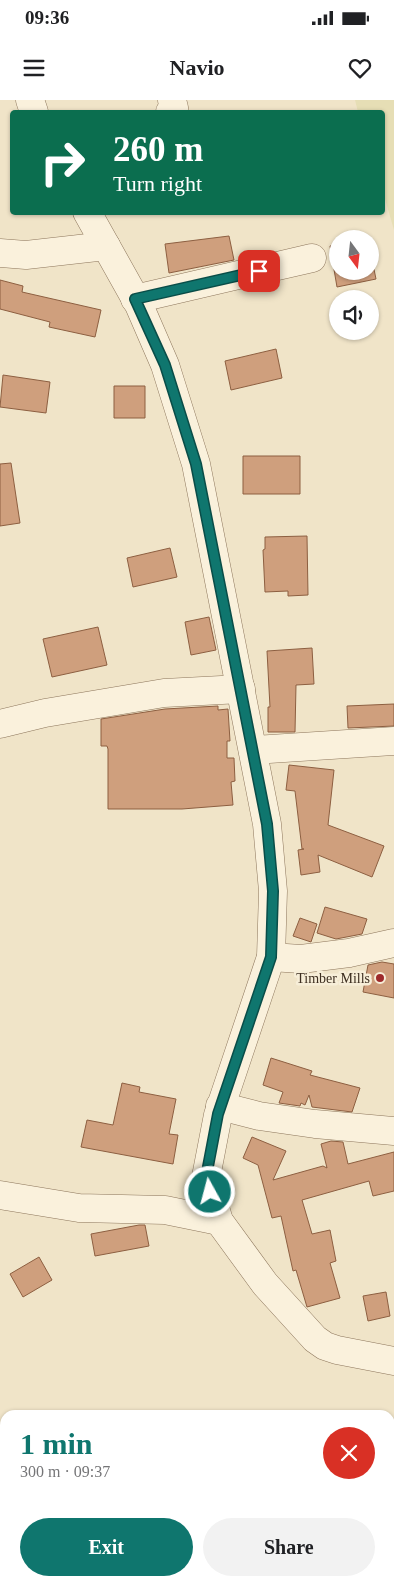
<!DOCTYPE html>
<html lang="en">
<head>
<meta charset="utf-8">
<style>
  :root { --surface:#fff; --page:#f2f2f2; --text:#202124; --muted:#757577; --accent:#0f766e }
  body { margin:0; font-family:Georgia,serif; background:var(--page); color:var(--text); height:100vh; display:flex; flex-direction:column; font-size:19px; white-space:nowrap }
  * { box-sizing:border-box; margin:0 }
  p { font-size:16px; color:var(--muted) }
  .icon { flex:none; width:28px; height:28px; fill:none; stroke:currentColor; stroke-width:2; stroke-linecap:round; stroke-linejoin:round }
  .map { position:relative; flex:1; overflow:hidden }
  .panel { position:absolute; left:0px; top:1310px; width:395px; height:176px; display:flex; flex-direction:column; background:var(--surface); border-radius:15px 15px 0 0; box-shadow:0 1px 4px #0004 }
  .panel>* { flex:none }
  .banner { position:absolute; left:10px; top:10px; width:375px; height:105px; border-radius:5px; box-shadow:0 1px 4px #0004; background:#0b6e4f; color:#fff; overflow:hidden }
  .needle { width:32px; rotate:165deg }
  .fabs { position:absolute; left:329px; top:130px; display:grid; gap:10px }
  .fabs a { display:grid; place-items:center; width:50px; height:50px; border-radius:50%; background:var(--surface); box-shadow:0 1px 4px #0004; font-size:25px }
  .pin { position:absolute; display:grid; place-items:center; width:42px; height:42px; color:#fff; margin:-21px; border-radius:10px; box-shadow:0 2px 8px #0006 }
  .me { position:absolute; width:55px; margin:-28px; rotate:353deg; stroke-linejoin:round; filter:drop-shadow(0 0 4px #0008) }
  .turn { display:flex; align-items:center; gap:18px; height:105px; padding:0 20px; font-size:22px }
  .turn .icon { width:65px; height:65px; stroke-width:2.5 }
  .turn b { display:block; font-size:35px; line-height:42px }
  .round { display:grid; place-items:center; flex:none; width:52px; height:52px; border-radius:26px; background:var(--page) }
  .head { display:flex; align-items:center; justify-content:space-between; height:85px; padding:0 20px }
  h1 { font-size:30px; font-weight:800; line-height:38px; color:var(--accent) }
  .button { display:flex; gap:10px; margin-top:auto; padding:10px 20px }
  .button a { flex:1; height:58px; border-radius:30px; background:var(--accent); color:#fff; font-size:20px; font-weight:800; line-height:58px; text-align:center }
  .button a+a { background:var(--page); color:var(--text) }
  .status { display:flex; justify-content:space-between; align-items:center; height:35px; padding:0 25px; background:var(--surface); direction:ltr }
  .status svg { height:14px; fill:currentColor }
  header { display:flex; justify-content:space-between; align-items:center; height:65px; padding:0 20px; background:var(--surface); font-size:22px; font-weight:800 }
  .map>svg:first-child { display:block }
  .farmland { fill:#e6deb5 }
  .building { fill:#cf9f7d; stroke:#8d5f41 }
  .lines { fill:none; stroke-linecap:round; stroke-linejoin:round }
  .minor-casing { stroke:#8d765c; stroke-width:29 }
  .tertiary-casing { stroke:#8d765c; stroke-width:29 }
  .secondary-casing { stroke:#6f573f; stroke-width:29 }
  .minor { stroke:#faf1dc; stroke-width:28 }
  .tertiary { stroke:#faf1dc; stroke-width:28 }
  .secondary { stroke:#faf1dc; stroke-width:28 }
  .route-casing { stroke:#0a4d48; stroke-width:12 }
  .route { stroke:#0f766e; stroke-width:9 }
  .poi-dot { fill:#9e2a2b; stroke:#f7eed8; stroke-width:2 }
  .labels { text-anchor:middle; stroke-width:5; stroke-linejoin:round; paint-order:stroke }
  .poi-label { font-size:14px; fill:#3d2e20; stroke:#f7eed8; text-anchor:end }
</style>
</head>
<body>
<div class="status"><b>09:36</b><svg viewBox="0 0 49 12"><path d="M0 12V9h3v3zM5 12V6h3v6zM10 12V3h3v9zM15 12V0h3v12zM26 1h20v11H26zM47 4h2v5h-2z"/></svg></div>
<header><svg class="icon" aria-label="menu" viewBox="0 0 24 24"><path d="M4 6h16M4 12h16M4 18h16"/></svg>Navio<svg class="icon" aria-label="heart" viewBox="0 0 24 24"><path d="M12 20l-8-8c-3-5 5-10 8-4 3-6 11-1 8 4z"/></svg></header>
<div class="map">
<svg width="394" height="1486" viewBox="0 0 394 1486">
  <rect width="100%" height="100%" fill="#f0e4c8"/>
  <!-- farmland -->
  <path class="farmland" d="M355 0H394V130L383 92 382 12H358Z"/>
  <!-- building -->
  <path class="building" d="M229 136 234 160 169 173 165 144Z
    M338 144V171H370V150L376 179 337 187 330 146Z
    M0 180 23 186 22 192 101 210 95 237 49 227 50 222 0 209Z
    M276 249 282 278 231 290 225 261Z
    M3 275 50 282 46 313 0 307Z
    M114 286H145V318H114Z
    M243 356H300V394H243Z
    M11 363 20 423 0 426V364Z
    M307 436 308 495 288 496V491L265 492 263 450 265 449V437Z
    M170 448 177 477 133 487 127 458Z
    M209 517 216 550 191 555 185 522Z
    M98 527 107 565 52 577 43 539Z
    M312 548 314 584 296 585 295 632H268V607H270L267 551Z
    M394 604V626L348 628 347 606Z
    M218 606V610L228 609 230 641H227V658H234L235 681 231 682 233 705 182 709H108V649L107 646H101V619L165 609Z
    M289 665 334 670 328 725 384 746 372 777 318 755 320 772 301 775 298 750 304 749H302L295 691 286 690Z
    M325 807 367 819 362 834 336 839 317 833Z
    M300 818 317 824 311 842 293 836Z
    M382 862 394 864V898L363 892 368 865Z
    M271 958 312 971 310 975 360 988 352 1012 312 1007 309 995 305 1005 301 1003 300 1006 279 1003 283 992 263 985Z
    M122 983 140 987 139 992 176 999 169 1034 178 1035 173 1064 81 1047 87 1020 113 1025Z
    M252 1037 286 1051 273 1080 323 1066 327 1068 321 1044 331 1041 343 1042 348 1064 394 1052V1091L373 1096 369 1081 302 1100 312 1134 330 1130 336 1161 330 1163 340 1198 307 1207 296 1170 293 1171 281 1116 272 1118 258 1065 243 1058Z
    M139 1125H145L149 1146 95 1156 91 1134Z
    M39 1157 52 1180 23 1197 10 1174Z
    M386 1192 390 1216 368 1221 363 1196Z"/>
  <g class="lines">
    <defs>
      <path id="minor" d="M170 12 174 8 172 0
        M0 153 26 155 106 146
        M135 199 312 158
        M0 624 45 613 164 593 241 589
        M253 650 394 641
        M271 857 301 859 349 853 394 843
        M220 1006 259 1016 315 1024 394 1031
        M0 1095 79 1108 165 1110 219 1121
        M140 1483 148 1486"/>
      <path id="tertiary" d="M30 0 34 12
        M87 112 139 205 165 265 196 364 267 724 273 791 271 857 218 1015 206 1077 219 1121 265 1184 315 1239 325 1246 337 1250 394 1261"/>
      <path id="secondary" d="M390 1389 394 1383
        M307 1486 312 1481"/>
    </defs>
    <!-- minor casing -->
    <use href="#minor" class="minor-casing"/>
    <!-- tertiary casing -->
    <use href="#tertiary" class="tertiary-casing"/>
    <!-- secondary casing -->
    <use href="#secondary" class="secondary-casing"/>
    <!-- minor -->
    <use href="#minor" class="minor"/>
    <!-- tertiary -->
    <use href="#tertiary" class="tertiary"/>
    <!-- secondary -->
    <use href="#secondary" class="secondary"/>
  </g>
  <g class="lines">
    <defs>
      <path id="route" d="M210 1092 206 1077 218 1014 271 857 273 791 267 724 196 364 165 265 135 199 259 171"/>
    </defs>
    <!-- route casing -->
    <use href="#route" class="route-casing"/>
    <!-- route -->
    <use href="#route" class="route"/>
  </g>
  <!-- markers -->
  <circle class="poi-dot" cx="380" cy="878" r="5"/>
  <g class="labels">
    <!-- poi labels -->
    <g class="poi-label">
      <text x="370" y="883">Timber Mills</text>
    </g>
  </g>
</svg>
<div class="fabs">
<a><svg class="needle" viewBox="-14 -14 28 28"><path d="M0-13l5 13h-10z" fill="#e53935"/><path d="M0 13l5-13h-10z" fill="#757577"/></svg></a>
<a><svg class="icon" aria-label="sound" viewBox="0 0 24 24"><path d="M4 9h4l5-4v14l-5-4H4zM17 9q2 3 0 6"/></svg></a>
</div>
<div class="pin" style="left:259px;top:171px;background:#d93025"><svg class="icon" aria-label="arrive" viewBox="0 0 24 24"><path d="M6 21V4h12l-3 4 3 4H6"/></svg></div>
<svg class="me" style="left:210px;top:1092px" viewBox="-20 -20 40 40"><circle r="17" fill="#0f766e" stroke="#fff" stroke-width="3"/><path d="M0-11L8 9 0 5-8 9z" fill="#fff"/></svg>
<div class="banner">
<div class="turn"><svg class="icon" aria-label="right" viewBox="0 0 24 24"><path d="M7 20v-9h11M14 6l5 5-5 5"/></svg><div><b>260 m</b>Turn right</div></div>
</div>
<section class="panel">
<div class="head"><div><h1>1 min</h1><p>300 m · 09:37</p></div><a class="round" style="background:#d93025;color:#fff"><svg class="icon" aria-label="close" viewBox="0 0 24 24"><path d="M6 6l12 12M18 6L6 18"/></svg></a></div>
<div class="button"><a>Exit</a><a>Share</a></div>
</section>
</div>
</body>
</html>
